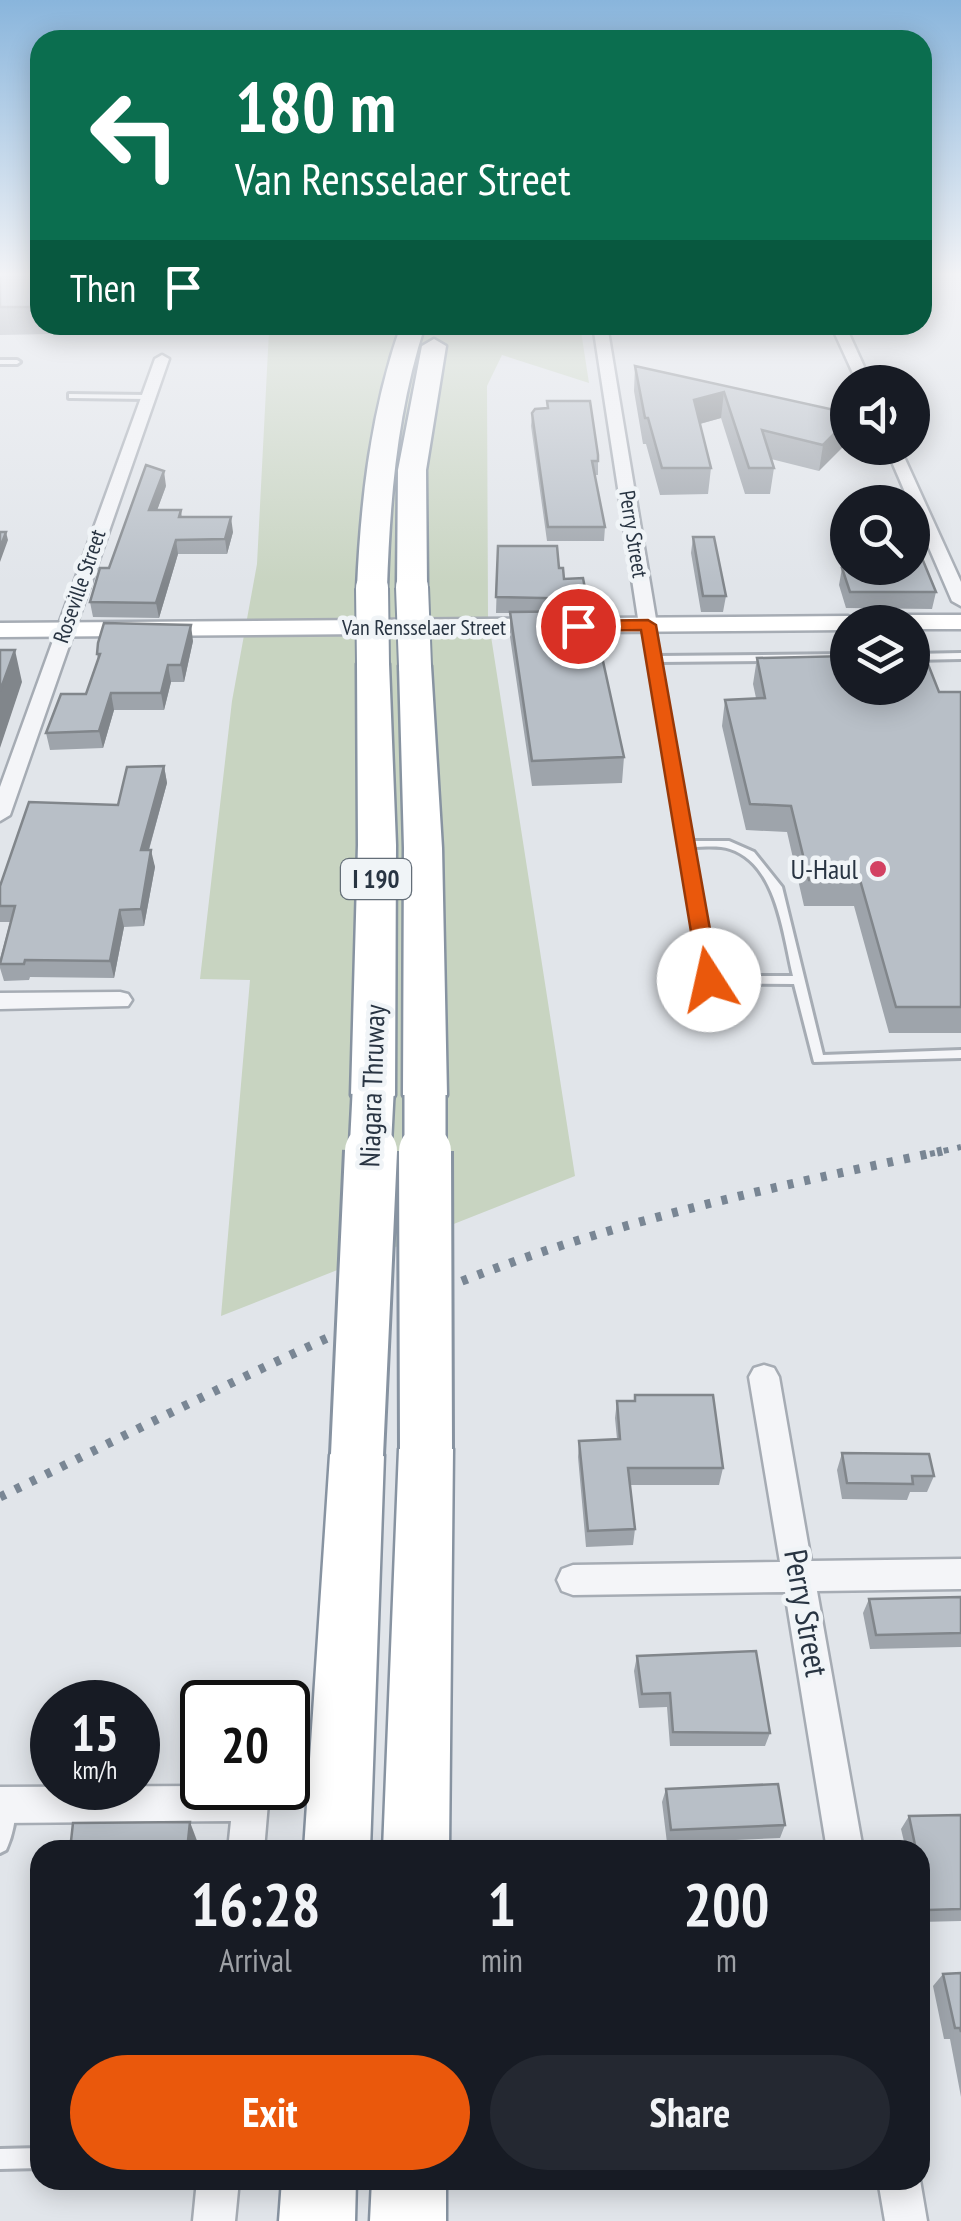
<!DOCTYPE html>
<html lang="en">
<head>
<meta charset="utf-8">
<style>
  :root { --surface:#171b24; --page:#242831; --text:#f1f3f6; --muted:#9ea1a6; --accent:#ea580c }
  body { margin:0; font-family:"PT Sans Narrow",sans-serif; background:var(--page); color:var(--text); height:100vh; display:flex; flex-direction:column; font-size:38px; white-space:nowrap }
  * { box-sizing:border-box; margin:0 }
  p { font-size:32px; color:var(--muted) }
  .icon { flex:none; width:55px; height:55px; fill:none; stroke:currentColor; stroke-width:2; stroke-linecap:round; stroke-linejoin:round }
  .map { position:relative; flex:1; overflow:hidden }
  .details { position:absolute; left:30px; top:1840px; width:900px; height:350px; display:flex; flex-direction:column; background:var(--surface); border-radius:30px; box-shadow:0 5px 25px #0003 }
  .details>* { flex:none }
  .top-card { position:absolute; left:30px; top:30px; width:902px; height:305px; border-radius:30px; box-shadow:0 5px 25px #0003; background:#0b6e4f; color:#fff; overflow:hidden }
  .tools { position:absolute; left:830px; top:365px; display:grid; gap:20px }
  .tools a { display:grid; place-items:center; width:100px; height:100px; border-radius:50%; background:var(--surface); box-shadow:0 5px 25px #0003; font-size:50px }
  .speed { position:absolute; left:30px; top:1680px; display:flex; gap:20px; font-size:50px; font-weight:700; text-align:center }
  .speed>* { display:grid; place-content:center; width:130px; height:130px; border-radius:50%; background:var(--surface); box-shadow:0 5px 25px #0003; line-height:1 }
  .speed small { font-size:25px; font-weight:400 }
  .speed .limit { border:5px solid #111; border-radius:15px; background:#fff; color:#111 }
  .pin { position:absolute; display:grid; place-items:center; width:85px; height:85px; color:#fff; margin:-42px; border:5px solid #fff; border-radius:50%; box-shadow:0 2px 10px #0007 }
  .me { position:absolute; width:110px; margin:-55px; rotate:350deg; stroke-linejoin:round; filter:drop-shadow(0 0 8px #0008) }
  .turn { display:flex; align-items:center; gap:35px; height:210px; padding:0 40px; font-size:45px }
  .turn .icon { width:130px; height:130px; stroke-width:2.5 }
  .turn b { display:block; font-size:70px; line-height:85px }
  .then { display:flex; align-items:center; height:95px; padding:0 40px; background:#0003; gap:20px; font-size:38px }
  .eta { display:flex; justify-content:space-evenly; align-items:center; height:170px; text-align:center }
  .eta b { font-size:60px; font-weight:700; line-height:70px }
  .cta { display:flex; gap:20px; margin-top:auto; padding:20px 40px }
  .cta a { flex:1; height:115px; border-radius:60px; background:var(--accent); color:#fff; font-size:40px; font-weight:700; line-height:115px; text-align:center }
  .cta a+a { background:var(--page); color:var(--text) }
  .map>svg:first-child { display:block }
  .green { fill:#c8d4c1 }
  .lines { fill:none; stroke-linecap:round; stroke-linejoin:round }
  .lane-casing { stroke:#a6acb4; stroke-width:6 }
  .street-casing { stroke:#a6acb4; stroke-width:5 }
  .secondary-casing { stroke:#a6acb4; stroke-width:5 }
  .highway-casing { stroke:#8793a1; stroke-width:5 }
  .lane { fill:#f4f5f8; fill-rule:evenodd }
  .street { fill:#f4f5f8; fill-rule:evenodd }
  .secondary { fill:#fff; fill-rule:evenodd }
  .highway { fill:#fff; fill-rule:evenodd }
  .rail-far1 { stroke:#798694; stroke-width:6; stroke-dasharray:5 9; stroke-linecap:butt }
  .rail { stroke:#798694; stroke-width:9; stroke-dasharray:6 11; stroke-linecap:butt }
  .highway-bridge-far2-casing { stroke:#8793a1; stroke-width:36; stroke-linecap:butt }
  .highway-bridge-far1-casing { stroke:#8793a1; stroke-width:46; stroke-linecap:butt }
  .highway-bridge-casing { stroke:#8793a1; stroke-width:58; stroke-linecap:butt }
  .highway-bridge-far2 { stroke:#fff; stroke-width:32 }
  .highway-bridge-far1 { stroke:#fff; stroke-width:41 }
  .highway-bridge { stroke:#fff; stroke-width:52 }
  .wall { fill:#9ea4ab }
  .shaded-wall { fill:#81868b }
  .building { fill:#b8bfc7; stroke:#81868b; stroke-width:2.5 }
  .route { fill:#ea580c; stroke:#983908; stroke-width:2.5 }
  .poi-dot { fill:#d34162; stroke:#f0f4f7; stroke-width:4 }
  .labels { text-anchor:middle; stroke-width:9; stroke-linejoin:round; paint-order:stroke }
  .far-street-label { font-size:22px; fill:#283442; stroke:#f0f4f7 }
  .shield { fill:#f0f4f7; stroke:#646e78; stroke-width:2.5 }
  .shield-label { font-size:25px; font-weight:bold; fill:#283442 }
  .poi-label { font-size:28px; fill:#283442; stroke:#f0f4f7; text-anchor:end }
  .street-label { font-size:28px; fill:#283442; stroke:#f0f4f7 }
  .near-street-label { font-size:32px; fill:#283442; stroke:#f0f4f7 }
</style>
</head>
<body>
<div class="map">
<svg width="961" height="2221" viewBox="0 0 961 2221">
  <rect width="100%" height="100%" fill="#e1e5ea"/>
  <!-- green -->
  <path class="green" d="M69 325H580L589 383 502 355 487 386 488 617 575 1176 221 1316 250 980 200 979 232 701 257 564 269 331 66 333Z"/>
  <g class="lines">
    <defs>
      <path id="lane" d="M0 360H17L20 362 17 364H0Z
        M69 394 146 395 150 397 146 399 72 398H69Z
        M648 622 652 625 658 656 848 654V660L659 662 690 841H729L754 852 782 887 823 1055 961 1050V1058L814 1062 794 984 705 983 644 625ZM691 847C704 847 719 845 730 849 777 864 783 935 793 976H714Z
        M961 653V659L912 660V654Z
        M7 1799 13 1802C18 1815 12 1837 6 1850L0 1853V1803Z
        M40 2148V2168L0 2169V2149Z"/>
      <path id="street" d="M593 325H607L657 625 648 630 639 625Z
        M831 325H845L871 382H857Z
        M162 355 169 359 10 815 0 821V787L155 359Z
        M886 448H900L961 582V606L952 601Z
        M120 992 128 994 132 1000 128 1006 0 1009V993Z
        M764 1365 774 1368 779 1377 811 1561 961 1559V1589L817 1591 863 1850H827L785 1592 573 1595 562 1591 557 1580 562 1569 573 1565 780 1562 749 1377 754 1368Z
        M202 1786 263 1790 268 1803 264 1850H228L231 1821 0 1823V1787Z
        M197 2180H239L235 2221H193Z
        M878 2180H920L927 2221H885Z"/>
      <path id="secondary" d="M879 615H961V629H912V622H867Z
        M848 616 860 622H848V630L0 637V623Z"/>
      <path id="highway" d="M401 325H425C397 411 390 498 387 588L383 595H361L357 588C361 498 371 411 401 325Z
        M434 339 446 346 426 470 427 587 423 594H401L397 587 398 470 422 346Z
        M373 654 385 657 389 664 396 845 395 1095 389 1106 373 1111 357 1106 351 1095 358 845 357 664 361 657Z
        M415 656 427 659 431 666 442 848 447 1095 441 1106 425 1111 409 1106 403 1095 404 848 399 666 403 659Z
        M426 1425 445 1432 453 1449 449 1850H383L399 1449 407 1432Z
        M357 1431 376 1438 384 1455 370 1850H304L330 1455 338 1438Z
        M282 2180H356L355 2221H279Z
        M372 2180H446V2221H370Z"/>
    </defs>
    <!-- lane casing -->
    <use href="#lane" class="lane-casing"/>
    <!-- street casing -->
    <use href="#street" class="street-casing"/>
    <!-- secondary casing -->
    <use href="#secondary" class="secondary-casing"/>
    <!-- highway casing -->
    <use href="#highway" class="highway-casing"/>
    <!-- lane -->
    <use href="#lane" class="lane"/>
    <!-- street -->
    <use href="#street" class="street"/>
    <!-- secondary -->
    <use href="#secondary" class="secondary"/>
    <!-- highway -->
    <use href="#highway" class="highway"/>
    <!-- rail-far1 -->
    <path class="rail-far1" d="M930 1154 961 1147"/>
    <!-- rail -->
    <path class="rail" d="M0 1497C172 1413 343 1322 524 1258 660 1211 801 1181 942 1151"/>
    <defs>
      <path id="highway-bridge-far2" d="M412 587 415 666
        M372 588 373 664"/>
      <path id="highway-bridge-far1" d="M425 1095V1154
        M370 1154 373 1095"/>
      <path id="highway-bridge" d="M425 1151 426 1449
        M357 1455 371 1151"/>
    </defs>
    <!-- highway-bridge-far2 casing -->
    <use href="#highway-bridge-far2" class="highway-bridge-far2-casing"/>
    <!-- highway-bridge-far1 casing -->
    <use href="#highway-bridge-far1" class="highway-bridge-far1-casing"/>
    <!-- highway-bridge casing -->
    <use href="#highway-bridge" class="highway-bridge-casing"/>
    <!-- highway-bridge-far2 -->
    <use href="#highway-bridge-far2" class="highway-bridge-far2"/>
    <!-- highway-bridge-far1 -->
    <use href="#highway-bridge-far1" class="highway-bridge-far1"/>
    <!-- highway-bridge -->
    <use href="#highway-bridge" class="highway-bridge"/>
  </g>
  <!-- wall -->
  <path class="wall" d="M0 273H40V325H56L51 334 0 335Z
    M635 366 848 413 819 471 771 459 774 468 770 494H745L721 418 700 424 711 468 708 494 660 495 646 444H643L634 391Z
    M547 401 598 455V475H594L605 527 604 541H547L531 426 532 413 547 408Z
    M166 486 157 510H181L182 517 233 532 227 554H178L159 618 93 617 90 602 109 568Z
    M693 537 726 596 723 612H701L691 553Z
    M498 546 559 568 564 579 587 599 586 611 624 757 622 783 532 786 510 637V613H496Z
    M848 563V568H912L936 592 932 609 846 608 839 585 842 568H847Z
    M193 641 184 682H171L164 710H114L103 748 50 750 46 733 86 694 98 659 97 654Z
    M757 658 939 692H961V1033H889L854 906H804L787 832 746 830 722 726 725 700 756 698 753 684Z
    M164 766 167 783 149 850 155 867 144 926 124 927 114 978 30 977 29 980 4 981 0 968V959L10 922H0V886L118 805Z
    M635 1395 723 1468 719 1485H630L635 1529 633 1545 586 1547 578 1457 579 1441 617 1439 615 1418 617 1401H634Z
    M842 1453 934 1476 927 1492H910L907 1500 842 1499 837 1470Z
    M961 1597V1647L870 1649 863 1613 869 1599Z
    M637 1656 770 1733 765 1746H670L667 1707 639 1708 634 1671Z
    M666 1789 785 1825 780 1838 667 1843 662 1802Z
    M961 1815V1921L920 1922V1850H906L901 1829 909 1816Z
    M961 1973V2097L950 2039H944L933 1986 943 1974Z"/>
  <!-- shaded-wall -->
  <path class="shaded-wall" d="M724 392 721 418 692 426 694 400Z
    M848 420V442L819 471 823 445Z
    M164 471 166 486 152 524 149 510Z
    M231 517 233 532 227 554 225 539Z
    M6 532 8 540 0 562V548Z
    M176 540 178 554 159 618 156 603Z
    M191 625 193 641 184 682 181 665Z
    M15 650 22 682 0 748V691Z
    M168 665 171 682 164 710 161 693Z
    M111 693 114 710 103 748 99 731Z
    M164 766 167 783 144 867 141 850Z
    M151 850 155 867 144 926 141 909Z
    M120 910 124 927 114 978 110 961Z
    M190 1822 199 1846V1850H187Z"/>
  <!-- building -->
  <path class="building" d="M0 273H40V307H0Z
    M635 366 848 413V420L823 445 762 430 774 468H749L724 392 694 400 711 468H662L648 418H645Z
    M547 401H590L598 455V461H592L605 527H548L532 413 535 409 548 408Z
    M146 465 164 471 149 510H181L179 517H231L225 539 176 540 156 603 90 602 100 568H109Z
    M0 532H6L0 548Z
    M693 537H714L726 596H703Z
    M498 546H557L559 568H563L564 579 583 578 587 599 496 597Z
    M912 546H917L936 592H850L842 568H912Z
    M592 611 624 757 532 761 510 612Z
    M104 623 191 625 181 665H168L161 693H111L99 731 46 733 61 694H86L100 654H97L98 643Z
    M0 650H15L0 691Z
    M924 654 939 692H961V1007H896L860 880H809L791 806 750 804 725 700 765 698 757 658 848 656V688H912V655Z
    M164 766 141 850H151L141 909 120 910 110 961 25 960 24 964H0L15 906H0V886L29 802 118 805 127 767Z
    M635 1395H713L723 1468H628L635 1529 588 1531 579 1441 620 1439 617 1401H635Z
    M842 1453 929 1454 934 1476H912L913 1484 847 1483Z
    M961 1597V1633L876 1635 869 1599Z
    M756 1651 770 1733 673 1732 670 1693 642 1694 637 1656Z
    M778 1784 785 1825 671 1830 666 1789Z
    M961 1815V1909L928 1910 920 1870V1850H916L909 1816Z
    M190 1822 187 1850H70L73 1823Z
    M961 1973V2032L960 2028H955L943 1974Z
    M40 2051V2086H35Z"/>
  <!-- sky -->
  <linearGradient id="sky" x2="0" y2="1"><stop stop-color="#89b5dc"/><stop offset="0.47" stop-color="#f2f3f6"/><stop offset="1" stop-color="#f2f3f6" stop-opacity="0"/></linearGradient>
  <rect width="961" height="584" fill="url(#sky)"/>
  <!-- route -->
  <path class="route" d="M648 620 656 625 719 980 709 987 699 980 641 630 578 631 570 626 578 621Z"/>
  <!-- markers -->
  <circle class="poi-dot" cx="878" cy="869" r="10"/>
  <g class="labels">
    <!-- far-street labels -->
    <g class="far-street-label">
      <text transform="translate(634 534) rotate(81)" y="8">Perry Street</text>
      <text transform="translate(79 586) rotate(-71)" y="8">Roseville Street</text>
      <text x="424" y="635">Van Rensselaer Street</text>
    </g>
    <!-- shield labels -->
    <rect class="shield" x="341" y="859" width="70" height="40" rx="8"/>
    <g class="shield-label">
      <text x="376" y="888">I 190</text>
    </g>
    <!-- poi labels -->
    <g class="poi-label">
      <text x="858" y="879">U-Haul</text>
    </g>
    <!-- street labels -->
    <g class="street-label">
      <text transform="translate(372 1086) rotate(-88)" y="10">Niagara Thruway</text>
    </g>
    <!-- near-street labels -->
    <g class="near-street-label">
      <text transform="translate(806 1613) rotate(80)" y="11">Perry Street</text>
    </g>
  </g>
</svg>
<div class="tools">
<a><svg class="icon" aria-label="sound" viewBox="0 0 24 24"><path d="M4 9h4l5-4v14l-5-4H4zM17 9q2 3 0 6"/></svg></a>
<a><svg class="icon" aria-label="search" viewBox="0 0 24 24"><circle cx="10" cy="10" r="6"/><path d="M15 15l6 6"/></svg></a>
<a><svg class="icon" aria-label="layers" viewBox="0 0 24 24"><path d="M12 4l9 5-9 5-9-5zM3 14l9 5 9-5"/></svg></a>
</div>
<div class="speed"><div>15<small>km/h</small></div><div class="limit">20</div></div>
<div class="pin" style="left:578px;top:626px;background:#d93025"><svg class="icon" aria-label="arrive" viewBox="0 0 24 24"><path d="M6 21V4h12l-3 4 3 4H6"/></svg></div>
<svg class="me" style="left:709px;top:980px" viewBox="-20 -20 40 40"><circle r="19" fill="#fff"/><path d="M0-13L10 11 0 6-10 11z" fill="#ea580c"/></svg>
<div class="top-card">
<div class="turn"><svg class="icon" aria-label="left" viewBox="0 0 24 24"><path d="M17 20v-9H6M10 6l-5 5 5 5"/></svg><div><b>180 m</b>Van Rensselaer Street</div></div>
<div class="then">Then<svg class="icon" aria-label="arrive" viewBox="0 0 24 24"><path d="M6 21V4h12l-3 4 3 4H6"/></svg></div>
</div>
<section class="details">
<div class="eta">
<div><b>16:28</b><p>Arrival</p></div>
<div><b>1</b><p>min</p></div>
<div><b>200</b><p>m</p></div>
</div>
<div class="cta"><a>Exit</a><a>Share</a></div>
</section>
</div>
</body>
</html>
